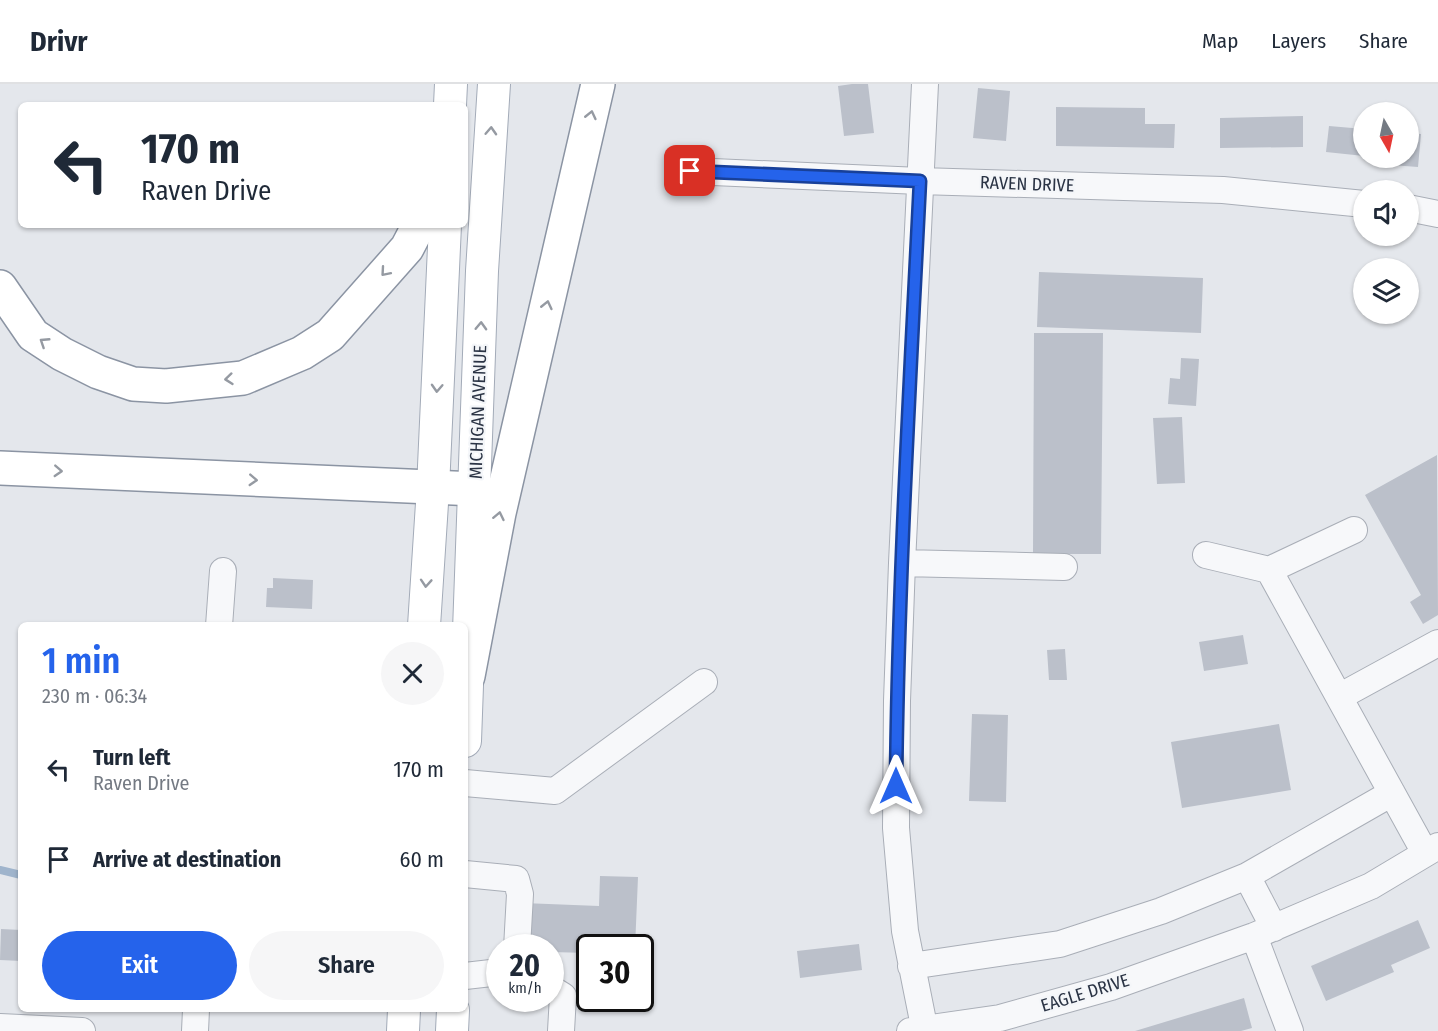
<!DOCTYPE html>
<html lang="en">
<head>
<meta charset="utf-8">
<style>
  :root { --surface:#fff; --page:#f6f6f7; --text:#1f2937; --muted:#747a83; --line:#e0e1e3; --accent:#2563eb }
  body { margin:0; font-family:"Fira Sans Condensed",sans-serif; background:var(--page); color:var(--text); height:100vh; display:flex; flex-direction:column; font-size:22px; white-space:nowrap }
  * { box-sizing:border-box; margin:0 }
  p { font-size:20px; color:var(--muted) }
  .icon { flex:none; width:33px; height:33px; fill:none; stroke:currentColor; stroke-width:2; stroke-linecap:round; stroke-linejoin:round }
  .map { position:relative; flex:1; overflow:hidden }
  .panel { position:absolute; left:18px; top:538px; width:450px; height:390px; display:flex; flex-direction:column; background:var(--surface); border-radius:9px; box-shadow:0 2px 4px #0004 }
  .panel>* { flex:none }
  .banner { position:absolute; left:18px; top:18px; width:450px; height:126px; border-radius:9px; box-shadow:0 2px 4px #0004; background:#fff; color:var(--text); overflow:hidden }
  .needle { width:39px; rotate:171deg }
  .fabs { position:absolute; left:1353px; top:18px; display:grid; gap:12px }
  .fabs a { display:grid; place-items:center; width:66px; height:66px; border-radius:50%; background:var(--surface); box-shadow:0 2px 4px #0004; font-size:30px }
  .speed { position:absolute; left:486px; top:850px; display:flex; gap:12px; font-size:30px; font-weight:700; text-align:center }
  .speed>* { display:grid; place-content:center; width:78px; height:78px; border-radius:50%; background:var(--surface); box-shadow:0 2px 4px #0004; line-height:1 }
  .speed small { font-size:15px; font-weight:400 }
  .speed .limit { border:3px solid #111; border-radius:9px; background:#fff; color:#111 }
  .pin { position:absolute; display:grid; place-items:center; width:51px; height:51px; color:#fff; margin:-26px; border-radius:12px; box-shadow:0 3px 9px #0006 }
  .me { position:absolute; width:66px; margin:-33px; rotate:0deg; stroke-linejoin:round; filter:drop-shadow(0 0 4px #0008) }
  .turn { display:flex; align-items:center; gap:21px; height:126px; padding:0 24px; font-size:27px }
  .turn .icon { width:78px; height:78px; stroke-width:2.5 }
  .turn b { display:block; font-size:42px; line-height:51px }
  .round { display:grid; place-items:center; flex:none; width:63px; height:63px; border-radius:32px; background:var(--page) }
  .overview { display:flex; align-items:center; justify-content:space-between; height:102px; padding:0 24px }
  h1 { font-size:36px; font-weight:600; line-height:45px; color:var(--accent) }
  .primary-button { display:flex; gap:12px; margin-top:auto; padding:12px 24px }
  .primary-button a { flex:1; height:69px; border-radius:36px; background:var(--accent); color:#fff; font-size:24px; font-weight:600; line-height:69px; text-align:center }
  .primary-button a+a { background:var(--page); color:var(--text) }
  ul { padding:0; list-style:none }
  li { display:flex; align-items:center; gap:18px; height:90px; padding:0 24px }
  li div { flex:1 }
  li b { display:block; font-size:22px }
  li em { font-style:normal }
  header { display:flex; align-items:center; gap:36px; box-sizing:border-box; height:84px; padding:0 30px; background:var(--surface); border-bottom:2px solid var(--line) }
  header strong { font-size:28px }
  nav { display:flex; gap:33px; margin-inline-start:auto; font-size:21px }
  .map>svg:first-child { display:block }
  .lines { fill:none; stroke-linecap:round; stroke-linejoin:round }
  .stream { stroke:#9fb4cc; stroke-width:8 }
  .building { fill:#bbc0ca }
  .minor-casing { stroke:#a9aeb7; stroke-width:28 }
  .major-casing { stroke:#a3abb8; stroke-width:34 }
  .highway-casing { stroke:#8b94a3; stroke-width:36 }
  .minor { stroke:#f7f8fa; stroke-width:26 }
  .major { stroke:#fff; stroke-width:32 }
  .highway { stroke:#fff; stroke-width:33 }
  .oneway { stroke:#959aa2 }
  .route-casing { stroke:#184099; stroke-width:15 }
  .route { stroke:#2563eb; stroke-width:10 }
  .labels { text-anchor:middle; stroke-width:4.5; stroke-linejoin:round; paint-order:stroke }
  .street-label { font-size:18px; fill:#2b3445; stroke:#f4f6f9 }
</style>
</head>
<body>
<header>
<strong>Drivr</strong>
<nav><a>Map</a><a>Layers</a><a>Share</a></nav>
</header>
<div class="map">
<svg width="1438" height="947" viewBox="0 0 1438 947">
  <rect width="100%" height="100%" fill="#e4e7ec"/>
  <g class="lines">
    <!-- stream -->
    <path class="stream" d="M0 786 21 791"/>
  </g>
  <!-- building -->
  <path class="building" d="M852 0H868L874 49 844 52 838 2Z
    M978 4 1010 7 1006 57 973 54Z
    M1056 23 1145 24V40H1175L1174 64 1056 62Z
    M1303 32V63L1220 64V34Z
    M1329 42 1364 45V72L1326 68Z
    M1408 49 1421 50 1418 83 1378 80 1379 74H1408Z
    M1039 188 1203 194 1201 249 1037 243Z
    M1034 249H1103L1101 470H1033Z
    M1181 274 1199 275 1196 322 1168 320 1170 294 1180 295Z
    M1182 333 1185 399 1157 400 1153 334Z
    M1437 371 1438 531 1423 540 1410 518 1421 511 1365 411Z
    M273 494 313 496 312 525 266 523 267 504H273Z
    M1243 551 1248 580 1204 587 1199 558Z
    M1065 565 1067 596H1049L1047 566Z
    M972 630 1008 631 1006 718 969 717Z
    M1279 640 1291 706 1182 724 1171 658Z
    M600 792 638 793 635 864H590V869L550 868V864H522L523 819 599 822Z
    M1418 836 1430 864 1391 881 1394 888 1326 917 1311 882Z
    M1 845 21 846V877L0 876Z
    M859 860 862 886 800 894 797 867Z
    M1244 914 1252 944 1241 947H1135Z"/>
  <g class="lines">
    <defs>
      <path id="minor" d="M925 0 902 479 897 617 896 744 905 847 925 947
        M690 87 920 97 1223 106 1364 120
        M1408 124 1438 130
        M1206 471 1269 486 1354 446
        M902 479 1064 483
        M1269 486 1425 769
        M219 542 223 487
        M1339 613 1438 559
        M465 699 555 707 704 598
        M465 790 516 795 520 810 517 864
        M1247 792 1274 844
        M1254 852 1290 947
        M911 882 1060 860 1161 827 1247 792 1392 709
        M465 892 500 888
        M550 904 563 912 561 947
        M0 943 82 947
        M195 947 196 926
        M910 947 1000 934 1111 903 1254 852 1371 802 1438 762"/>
      <path id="major" d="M450 21 451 0
        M424 542 433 404 445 141
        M465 657 482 187 494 0
        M403 947 404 926
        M452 947 453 926"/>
      <path id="highway" d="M0 203 33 251 62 270 98 288 133 300 166 302 243 294 302 269 330 251 407 164 419 141
        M0 384 476 405
        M468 592 499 429 598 0"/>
    </defs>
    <!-- minor casing -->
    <use href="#minor" class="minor-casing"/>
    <!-- major casing -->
    <use href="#major" class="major-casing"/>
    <!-- highway casing -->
    <use href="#highway" class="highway-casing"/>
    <!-- minor -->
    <use href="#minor" class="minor"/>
    <!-- major -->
    <use href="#major" class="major"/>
    <!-- highway -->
    <use href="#highway" class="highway"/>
  </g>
  <!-- one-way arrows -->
  <defs><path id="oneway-chevron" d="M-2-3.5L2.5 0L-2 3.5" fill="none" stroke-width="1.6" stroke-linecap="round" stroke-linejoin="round" transform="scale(1.5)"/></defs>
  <g class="oneway">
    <use href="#oneway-chevron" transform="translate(591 31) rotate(-77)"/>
    <use href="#oneway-chevron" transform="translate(491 47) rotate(-87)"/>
    <use href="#oneway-chevron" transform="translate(385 188) rotate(131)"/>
    <use href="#oneway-chevron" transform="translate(547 221) rotate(-77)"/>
    <use href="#oneway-chevron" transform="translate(481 242) rotate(-88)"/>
    <use href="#oneway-chevron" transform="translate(44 258) rotate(-147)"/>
    <use href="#oneway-chevron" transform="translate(229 295) rotate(174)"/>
    <use href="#oneway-chevron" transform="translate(437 304) rotate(93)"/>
    <use href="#oneway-chevron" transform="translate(58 387) rotate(3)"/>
    <use href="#oneway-chevron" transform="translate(253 396) rotate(3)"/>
    <use href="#oneway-chevron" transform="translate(499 432) rotate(-78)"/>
    <use href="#oneway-chevron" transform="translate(426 499) rotate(94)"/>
  </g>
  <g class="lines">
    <defs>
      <path id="route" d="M690 87 920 97C910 299 898 500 896 702"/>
    </defs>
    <!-- route casing -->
    <use href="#route" class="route-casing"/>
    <!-- route -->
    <use href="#route" class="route"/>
  </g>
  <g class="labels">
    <!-- street labels -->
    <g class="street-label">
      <text transform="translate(1027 100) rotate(2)" y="6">RAVEN DRIVE</text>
      <text transform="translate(478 328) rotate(-88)" y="6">MICHIGAN AVENUE</text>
      <text transform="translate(1085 909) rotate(-17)" y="6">EAGLE DRIVE</text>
    </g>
  </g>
</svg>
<div class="fabs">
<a><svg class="needle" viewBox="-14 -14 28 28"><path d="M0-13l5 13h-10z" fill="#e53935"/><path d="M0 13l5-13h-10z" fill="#747a83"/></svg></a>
<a><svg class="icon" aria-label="sound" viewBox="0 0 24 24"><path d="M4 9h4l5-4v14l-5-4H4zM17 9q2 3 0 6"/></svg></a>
<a><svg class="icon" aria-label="layers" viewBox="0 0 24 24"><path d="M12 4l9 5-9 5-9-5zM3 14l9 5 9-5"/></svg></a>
</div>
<div class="speed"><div>20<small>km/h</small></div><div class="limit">30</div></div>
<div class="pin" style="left:690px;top:87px;background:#d93025"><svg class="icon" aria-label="arrive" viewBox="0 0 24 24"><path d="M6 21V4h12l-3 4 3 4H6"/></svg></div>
<svg class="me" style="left:896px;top:702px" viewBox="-20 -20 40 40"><path d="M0-17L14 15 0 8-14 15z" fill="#2563eb" stroke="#fff" stroke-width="4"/></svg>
<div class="banner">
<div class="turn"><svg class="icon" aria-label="left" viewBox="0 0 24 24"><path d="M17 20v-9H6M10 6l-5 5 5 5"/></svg><div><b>170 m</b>Raven Drive</div></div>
</div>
<section class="panel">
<div class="overview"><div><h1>1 min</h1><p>230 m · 06:34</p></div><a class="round"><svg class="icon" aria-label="close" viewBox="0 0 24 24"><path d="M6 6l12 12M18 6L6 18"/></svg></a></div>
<ul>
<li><svg class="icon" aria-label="left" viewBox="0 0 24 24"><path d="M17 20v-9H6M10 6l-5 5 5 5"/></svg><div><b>Turn left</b><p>Raven Drive</p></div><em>170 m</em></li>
<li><svg class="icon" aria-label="arrive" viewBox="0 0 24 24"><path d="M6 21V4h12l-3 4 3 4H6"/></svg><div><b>Arrive at destination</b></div><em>60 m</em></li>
</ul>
<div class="primary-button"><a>Exit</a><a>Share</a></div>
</section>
</div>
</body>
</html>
